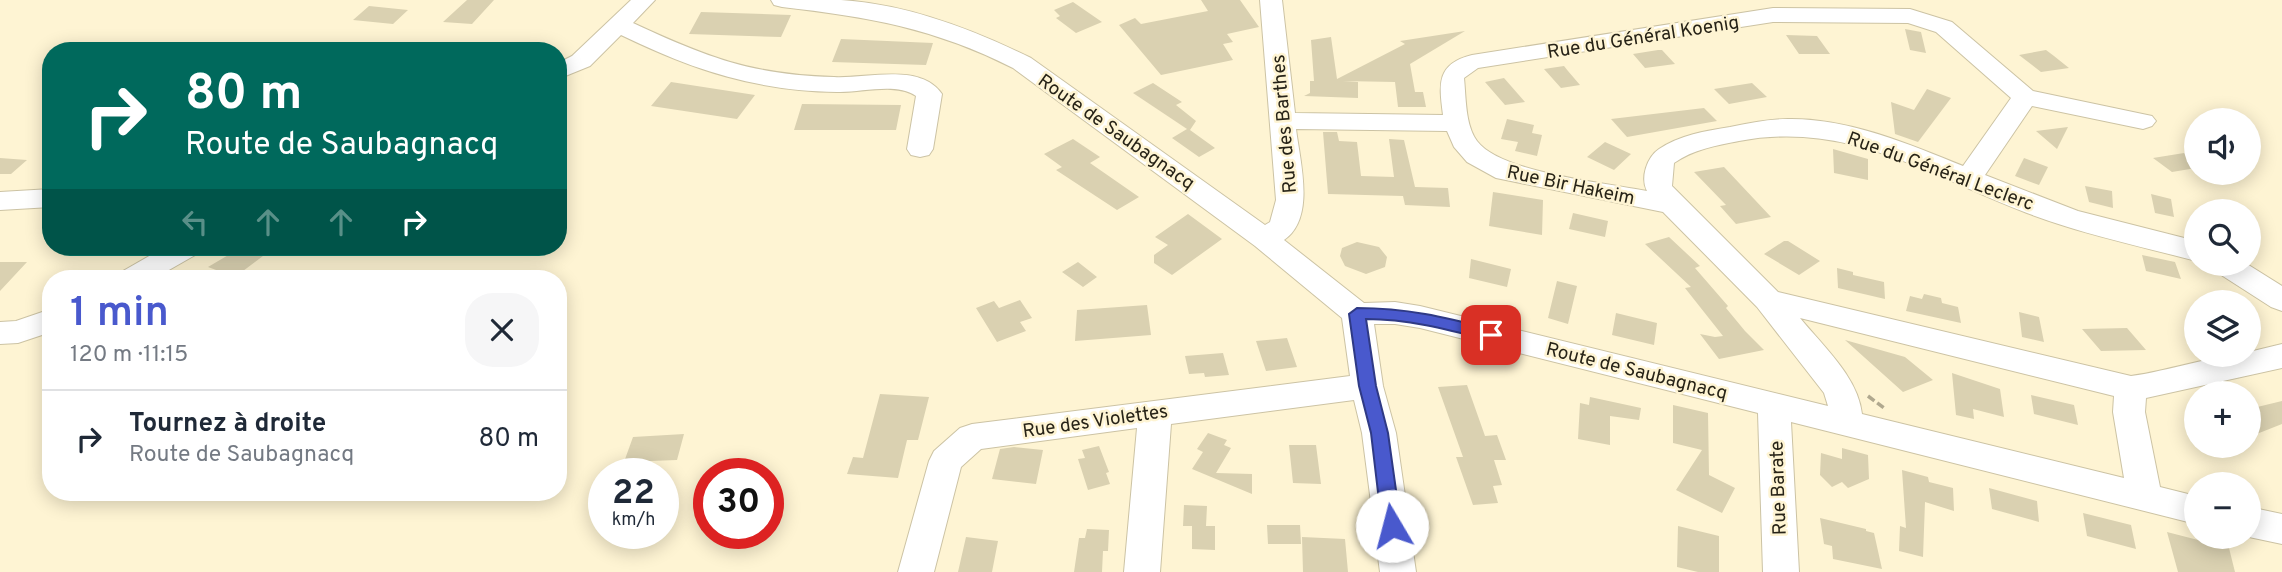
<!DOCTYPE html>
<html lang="fr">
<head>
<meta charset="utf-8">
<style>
  :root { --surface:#fff; --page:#f6f6f7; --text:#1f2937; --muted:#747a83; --line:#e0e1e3; --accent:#4959cd }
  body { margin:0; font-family:Overpass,sans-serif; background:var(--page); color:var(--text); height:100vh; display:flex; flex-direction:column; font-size:26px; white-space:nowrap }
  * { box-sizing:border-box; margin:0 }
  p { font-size:23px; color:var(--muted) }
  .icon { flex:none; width:38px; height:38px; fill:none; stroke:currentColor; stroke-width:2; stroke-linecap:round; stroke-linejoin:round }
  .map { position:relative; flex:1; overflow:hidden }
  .panel { position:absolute; left:42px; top:270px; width:525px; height:231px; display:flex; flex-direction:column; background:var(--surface); border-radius:28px; box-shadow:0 4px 18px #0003 }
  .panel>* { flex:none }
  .top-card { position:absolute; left:42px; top:42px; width:525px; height:214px; border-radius:28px; box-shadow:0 4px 18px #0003; background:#00695c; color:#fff; overflow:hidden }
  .buttons { position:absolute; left:2184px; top:108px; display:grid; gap:14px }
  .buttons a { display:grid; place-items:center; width:77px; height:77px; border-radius:50%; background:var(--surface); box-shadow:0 4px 18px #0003; font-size:35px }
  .speed { position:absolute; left:588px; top:458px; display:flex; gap:14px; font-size:35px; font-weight:700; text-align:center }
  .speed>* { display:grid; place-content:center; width:91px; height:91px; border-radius:50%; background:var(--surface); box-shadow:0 4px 18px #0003; line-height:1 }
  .speed small { font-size:18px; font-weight:400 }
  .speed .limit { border:10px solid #d22; background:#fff; color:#111 }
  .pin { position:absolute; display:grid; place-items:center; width:60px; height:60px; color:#fff; margin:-30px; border-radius:14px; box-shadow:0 4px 10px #0006 }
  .me { position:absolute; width:77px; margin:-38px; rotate:352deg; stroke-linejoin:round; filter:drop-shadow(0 0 5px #0008) }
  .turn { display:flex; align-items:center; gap:24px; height:147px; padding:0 28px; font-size:32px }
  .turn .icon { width:91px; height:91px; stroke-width:2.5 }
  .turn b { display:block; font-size:49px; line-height:60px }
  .lanes { display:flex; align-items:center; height:66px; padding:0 28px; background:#0003; justify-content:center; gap:35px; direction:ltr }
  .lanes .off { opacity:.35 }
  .round { display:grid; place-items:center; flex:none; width:74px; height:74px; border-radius:28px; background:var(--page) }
  .summary { display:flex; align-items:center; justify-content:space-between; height:119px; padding:0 28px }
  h1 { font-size:42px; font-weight:600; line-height:52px; color:var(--accent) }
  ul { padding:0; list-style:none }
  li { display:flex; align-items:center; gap:21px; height:98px; padding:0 28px; border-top:2px solid var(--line) }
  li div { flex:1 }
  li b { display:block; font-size:26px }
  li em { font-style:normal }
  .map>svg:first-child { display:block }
  .building { fill:#dad1b1 }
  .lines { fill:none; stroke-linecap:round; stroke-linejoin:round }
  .minor-casing { stroke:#ccc3a4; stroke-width:2 }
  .path { stroke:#b0a88e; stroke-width:3.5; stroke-dasharray:8 3.5; stroke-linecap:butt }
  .minor { fill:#fff; fill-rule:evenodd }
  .route { fill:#4959cd; stroke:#2f3a85; stroke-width:2 }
  .labels { text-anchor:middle; stroke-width:5; stroke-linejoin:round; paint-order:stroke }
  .street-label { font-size:19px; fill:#272317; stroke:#fef4d3 }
</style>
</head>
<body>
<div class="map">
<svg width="2282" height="572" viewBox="0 0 2282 572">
  <rect width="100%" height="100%" fill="#fef4d3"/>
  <!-- building -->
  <path class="building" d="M467 0H494L472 24 443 22Z
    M1201 0H1240L1259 27 1227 34 1233 42 1223 44 1233 60 1161 75 1119 25 1135 18 1141 24 1208 11Z
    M1073 2 1102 22 1076 33 1056 18 1060 16 1054 10Z
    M369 6 408 10 393 24 353 20Z
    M701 12 791 15 781 37 689 34Z
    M1905 29 1921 32 1926 53 1910 50Z
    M1465 31 1410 64 1415 92H1423L1426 107H1398L1395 82 1343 81 1358 82V98L1304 96 1310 93V81H1314L1311 40 1331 37 1337 79 1405 44 1400 41Z
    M1786 35 1817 36 1830 54H1799Z
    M841 39 933 43 926 65 832 62Z
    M1658 50H1662L1675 64 1645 68 1633 54Z
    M2046 50 2054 56 2069 68 2041 72 2019 55Z
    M1564 66 1568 71 1580 85 1561 88 1544 69Z
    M1504 78 1525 102 1505 105 1485 82Z
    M671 82 755 95 737 119 651 106Z
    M1153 83 1182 102 1176 105 1196 121 1190 130 1215 148 1199 157 1172 138 1187 129 1133 93Z
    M1752 83 1767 97 1729 104 1714 89Z
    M1927 89 1951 98 1918 142 1895 134 1891 102 1914 110Z
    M802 104 901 105 896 130H794Z
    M1704 108 1717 121 1627 137 1611 119Z
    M1507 119 1534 125 1532 133 1542 135 1537 156 1515 151 1518 142 1501 139Z
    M2068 127 2057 149 2036 131Z
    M1323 132H1337L1339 141 1357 142 1361 176 1394 177 1389 139 1404 140 1415 187 1448 188 1450 207 1405 205 1403 196 1328 194Z
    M1073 139 1100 157 1090 163 1139 197 1117 210 1056 170 1062 167 1044 154Z
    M1605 142 1631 154 1614 170 1587 157Z
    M1833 149 1868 159V180L1834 173Z
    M2184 153 2196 162V168L2172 172 2153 158Z
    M0 158 27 160 11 174H0Z
    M2024 158 2048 167 2039 185 2015 176Z
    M1724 167 1771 217 1736 224 1720 206 1726 205 1694 172Z
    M2085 186 2112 191 2113 208 2089 202Z
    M1493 192 1543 200 1542 235 1489 226Z
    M2151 194 2171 199 2174 217 2155 213Z
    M1573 213 1608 221 1605 237 1569 229Z
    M1188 214 1222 239 1172 275 1154 263V255L1168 245 1155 237Z
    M1669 237 1700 266 1695 268 1728 306 1726 308 1745 331 1764 350 1719 359 1700 334 1715 337 1723 336 1685 288 1691 287 1645 244Z
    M1784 241H1788L1820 261 1799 275 1764 254Z
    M1357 242 1379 247 1387 257 1385 267 1366 274 1345 266 1340 256 1342 248Z
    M242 247H275L235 277 208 267Z
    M2142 255 2175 262 2181 279 2146 271Z
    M1471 259 1511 269 1507 287 1469 278Z
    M0 262H27L0 291Z
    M1078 262 1097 277 1083 287 1062 272Z
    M1837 268 1853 272V275L1884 282 1885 299 1838 288Z
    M1557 281 1577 286 1568 324 1548 318Z
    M1924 294 1941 298 1942 303 1958 307 1961 323 1906 311 1910 296 1922 299Z
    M1020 300 1032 318 1020 322 1026 331 997 342 976 308 994 301 999 308Z
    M1147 305 1151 335 1075 341 1077 310Z
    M2019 312 2039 317 2044 342 2022 337Z
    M1616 313 1657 323 1654 345 1612 335Z
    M2127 328 2146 350 2101 351 2082 329Z
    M1287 338 1297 367 1266 371 1256 341Z
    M1845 340 1905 357 1933 380 1903 392Z
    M1223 353 1229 375 1205 377 1204 373 1189 374 1185 356Z
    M1952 373 2000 389 2004 417 1973 409 1974 419 1956 415Z
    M1467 385 1485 436 1497 435 1506 460H1494L1502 485 1493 486 1498 503 1473 505 1456 457H1463L1438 387Z
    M880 394 929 397 918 440H907L898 478 847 474 853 457 863 458Z
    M2031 395 2074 405 2078 425 2034 414Z
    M1590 397 1641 408 1639 420 1610 416V445L1578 439 1580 403 1589 405Z
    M2282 401V424L2249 437V409Z
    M1673 405 1708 413 1709 475 1735 488 1722 513 1676 490 1702 450 1673 443Z
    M1208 433 1227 440 1224 445 1231 448 1216 473 1252 474V494L1192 469 1203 452 1197 449Z
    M684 434 677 460 624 462 633 437Z
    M1289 445H1316L1321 484 1293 483Z
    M1099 446 1109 472 1106 473 1110 484 1088 490 1078 459 1085 458 1082 450Z
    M1014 447 1043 450 1036 484 992 479 1000 449Z
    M1842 448 1868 455 1869 479 1848 488 1842 482 1832 487 1820 475 1821 453 1842 459Z
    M1902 470 1928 477 1929 482 1953 488 1954 511 1925 502 1923 557 1899 551 1900 526 1906 528Z
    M1989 488 2037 501 2039 522 1992 509Z
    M1184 505 1207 506 1206 526H1215V550L1192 549V526H1183Z
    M2083 513 2131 525 2136 549 2087 536Z
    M1820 518 1866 529V531L1874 533 1882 569 1833 559 1832 546 1824 544Z
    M1267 525H1300L1301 544H1268Z
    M1678 526 1719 536V572H1698L1677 567Z
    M1087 529 1109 530 1108 551H1103L1102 572H1074L1079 538H1085Z
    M2167 532 2229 548 2235 572H2178Z
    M966 537 998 541 992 572H958Z
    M1302 537 1345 539 1348 572H1303Z"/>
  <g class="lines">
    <defs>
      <path id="minor" d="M631 0H655L633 23C706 57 752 75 834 77 866 79 920 62 942 94L933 149 929 155 920 157 911 155 907 149 916 96C896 82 860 93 837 92 756 91 693 70 621 35L590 66 558 79V63L572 56Z
        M771 0C794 0 818 0 841 0 907 4 972 29 1031 58L1265 225 1270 222 1276 200 1260 0H1282L1295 113 1443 115C1439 84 1436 64 1472 55L1773 8 1910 9 1952 22 2033 91 2152 116 2156 121 2152 126 2143 129 2032 106 1985 175 2078 211 2196 241V261C2140 246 2082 234 2027 213 1929 176 1849 120 1739 141 1715 146 1694 149 1674 163L1672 186 1778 292 2131 376C2170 371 2210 355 2249 355V352L2282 344V368L2146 398 2145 412 2160 487 2196 496V524L1791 422 1799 572H1763L1758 413 1420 328 1395 324H1374L1383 386 1396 433 1416 572H1380L1362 433 1354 400 1171 424 1160 572H1124L1137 428 981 449 961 467 934 572H898L929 461 934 451 960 428 972 424 1350 376 1342 318 1255 246 1013 68C934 28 869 17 782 7L774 5ZM1773 22 1908 23 1936 32 2011 98 1963 166C1909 144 1848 118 1788 119 1769 119 1749 123 1730 127 1705 131 1680 135 1659 149 1647 157 1640 178 1647 191 1607 183 1501 173 1477 141 1465 125 1466 97 1464 78L1478 68ZM1296 129 1447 131 1454 147 1467 162 1496 178 1663 212 1757 307 1824 393 1828 406 1420 306 1395 302 1364 303 1284 240C1316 218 1300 162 1296 129ZM1800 318 2114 396 2113 412 2124 478 1862 414C1858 377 1823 346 1800 318Z
        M51 189V207L0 210V192Z
        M165 247H201L197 254 155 278H118L123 271Z
        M2211 264H2247L2282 286V311L2271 307 2215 271Z
        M51 309V332L18 343 0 344V322L16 321Z
        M2249 507 2282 514V544L2249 537Z"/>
    </defs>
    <!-- minor casing -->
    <use href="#minor" class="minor-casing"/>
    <!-- path -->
    <path class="path" d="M1868 396 1884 408"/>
    <!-- minor -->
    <use href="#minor" class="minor"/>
  </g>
  <!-- route -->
  <path class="route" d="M1357 308C1407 308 1444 317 1491 329L1500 335 1491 341C1449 330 1409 319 1366 319L1376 386 1388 433 1401 526 1399 531 1392 534 1385 531 1382 526 1371 433 1359 386 1349 314Z"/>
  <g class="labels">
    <!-- street labels -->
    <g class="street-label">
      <text transform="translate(1643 36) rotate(-9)" y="7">Rue du Général Koenig</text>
      <text transform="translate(1283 124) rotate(-95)" y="7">Rue des Barthes</text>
      <text transform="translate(1117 131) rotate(35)" y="7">Route de Saubagnacq</text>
      <text transform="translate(1941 170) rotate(20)" y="7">Rue du Général Leclerc</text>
      <text transform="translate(1571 184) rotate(12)" y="7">Rue Bir Hakeim</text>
      <text transform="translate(1637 370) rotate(14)" y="7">Route de Saubagnacq</text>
      <text transform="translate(1095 420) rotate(-8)" y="7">Rue des Violettes</text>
      <text transform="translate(1777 488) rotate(-92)" y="7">Rue Barate</text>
    </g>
  </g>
</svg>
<div class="buttons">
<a><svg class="icon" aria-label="sound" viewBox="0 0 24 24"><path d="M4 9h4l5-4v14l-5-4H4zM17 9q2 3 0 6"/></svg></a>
<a><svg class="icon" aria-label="search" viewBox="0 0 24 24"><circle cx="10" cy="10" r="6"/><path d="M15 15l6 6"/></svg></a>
<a><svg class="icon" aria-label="layers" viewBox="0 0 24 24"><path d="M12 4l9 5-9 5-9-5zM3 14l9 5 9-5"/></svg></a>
<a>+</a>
<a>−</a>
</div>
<div class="speed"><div>22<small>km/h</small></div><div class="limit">30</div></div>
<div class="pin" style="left:1491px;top:335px;background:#d93025"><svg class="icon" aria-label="arrive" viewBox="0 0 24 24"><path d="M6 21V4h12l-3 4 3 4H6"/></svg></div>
<svg class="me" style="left:1392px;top:526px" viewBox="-20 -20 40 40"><circle r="19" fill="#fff"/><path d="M0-13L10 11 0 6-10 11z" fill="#4959cd"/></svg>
<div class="top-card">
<div class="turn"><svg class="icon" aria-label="right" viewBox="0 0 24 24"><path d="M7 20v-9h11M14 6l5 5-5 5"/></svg><div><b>80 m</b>Route de Saubagnacq</div></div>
<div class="lanes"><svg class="icon off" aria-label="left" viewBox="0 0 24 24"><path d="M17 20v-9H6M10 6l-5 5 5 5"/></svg><svg class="icon off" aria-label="ahead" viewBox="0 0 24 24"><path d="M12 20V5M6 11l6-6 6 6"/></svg><svg class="icon off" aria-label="ahead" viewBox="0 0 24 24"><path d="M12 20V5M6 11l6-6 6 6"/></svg><svg class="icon" aria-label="right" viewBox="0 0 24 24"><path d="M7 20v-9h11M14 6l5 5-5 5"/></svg></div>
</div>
<section class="panel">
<div class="summary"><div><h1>1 min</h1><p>120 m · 11:15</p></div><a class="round"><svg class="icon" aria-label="close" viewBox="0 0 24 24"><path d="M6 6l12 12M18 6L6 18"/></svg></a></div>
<ul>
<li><svg class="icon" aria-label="right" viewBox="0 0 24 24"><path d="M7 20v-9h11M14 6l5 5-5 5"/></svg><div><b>Tournez à droite</b><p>Route de Saubagnacq</p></div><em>80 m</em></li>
</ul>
</section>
</div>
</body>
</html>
